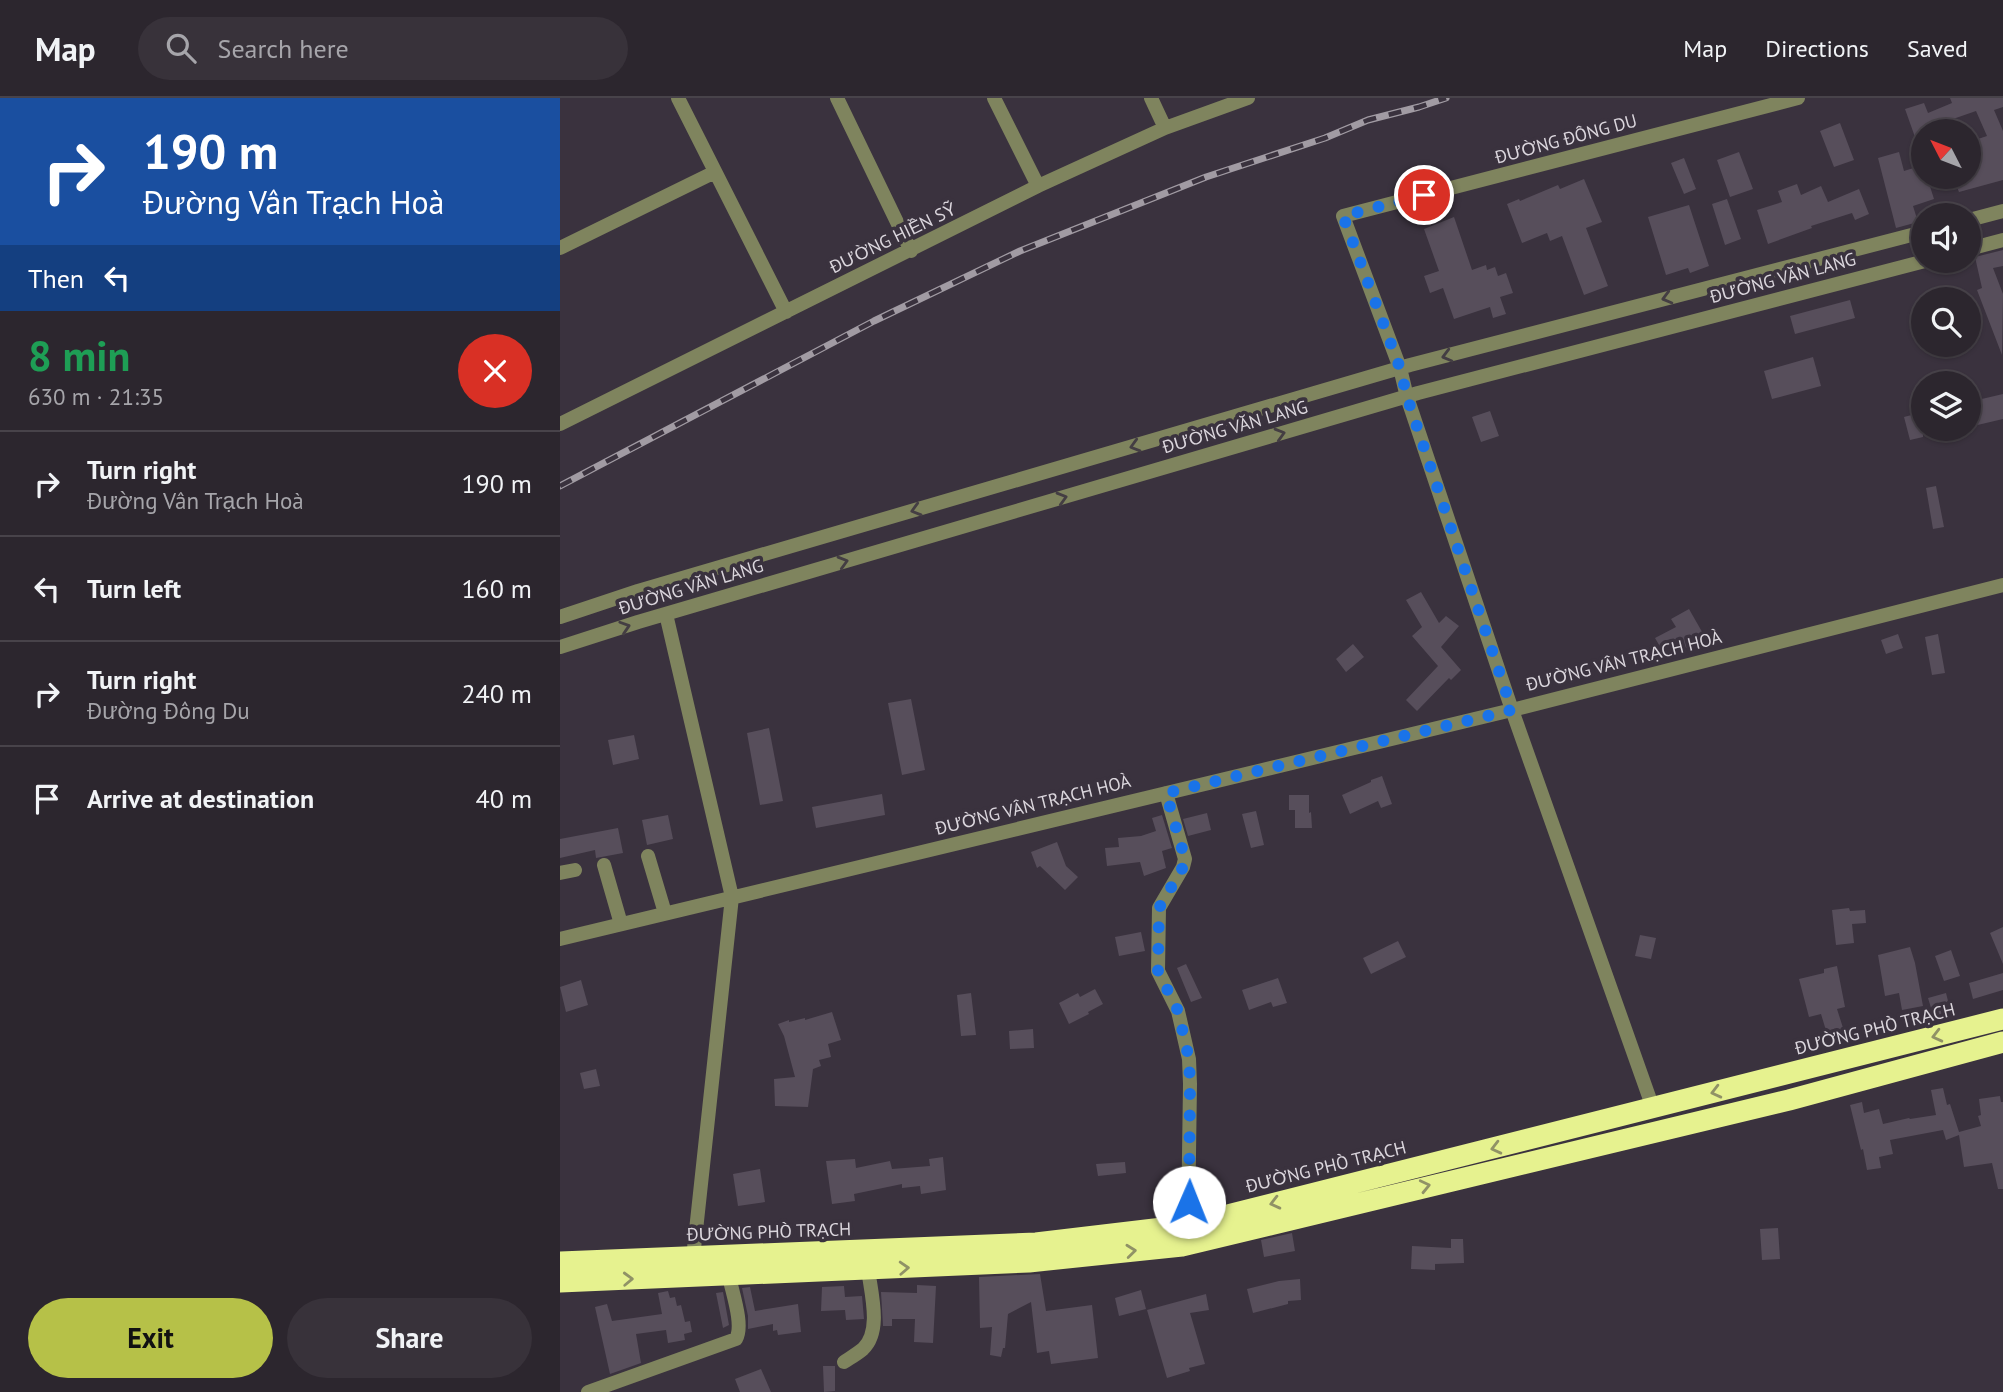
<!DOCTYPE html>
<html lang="en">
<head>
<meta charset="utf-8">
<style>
  :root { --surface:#2c262e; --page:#38323a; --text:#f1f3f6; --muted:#a6a5aa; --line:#48434a; --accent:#b6c148 }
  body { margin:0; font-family:"PT Sans",sans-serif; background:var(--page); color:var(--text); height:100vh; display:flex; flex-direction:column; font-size:26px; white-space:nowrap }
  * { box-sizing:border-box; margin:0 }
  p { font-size:23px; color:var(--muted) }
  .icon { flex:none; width:38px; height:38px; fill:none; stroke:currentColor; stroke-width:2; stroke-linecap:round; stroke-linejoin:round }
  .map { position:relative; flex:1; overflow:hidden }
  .drawer { display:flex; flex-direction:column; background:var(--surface); width:560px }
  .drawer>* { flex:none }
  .top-card { background:#1a4fa0; color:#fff; overflow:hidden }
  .needle { width:46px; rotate:312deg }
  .buttons { position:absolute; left:1351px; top:21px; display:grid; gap:14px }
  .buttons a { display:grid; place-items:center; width:70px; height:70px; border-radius:50%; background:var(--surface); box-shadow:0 2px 5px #0004,0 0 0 2px var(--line); font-size:35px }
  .pin { position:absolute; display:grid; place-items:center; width:60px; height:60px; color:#fff; margin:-30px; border:4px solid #fff; border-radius:50%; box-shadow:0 2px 7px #0007 }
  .me { position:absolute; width:77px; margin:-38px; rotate:1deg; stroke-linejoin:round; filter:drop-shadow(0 0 5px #0008) }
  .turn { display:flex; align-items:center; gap:24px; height:147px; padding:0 28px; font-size:32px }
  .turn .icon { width:91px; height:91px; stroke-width:2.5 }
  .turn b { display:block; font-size:49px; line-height:60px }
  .then { display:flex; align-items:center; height:66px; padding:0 28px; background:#0003; gap:14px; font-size:26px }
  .round { display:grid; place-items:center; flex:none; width:74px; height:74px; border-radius:37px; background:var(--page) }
  .head { display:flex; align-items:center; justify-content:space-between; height:119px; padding:0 28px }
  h1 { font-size:42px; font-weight:600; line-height:52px; color:#1e9e55 }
  .button { display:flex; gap:14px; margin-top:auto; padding:14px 28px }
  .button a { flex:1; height:80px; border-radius:42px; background:var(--accent); color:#111; font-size:28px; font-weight:600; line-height:80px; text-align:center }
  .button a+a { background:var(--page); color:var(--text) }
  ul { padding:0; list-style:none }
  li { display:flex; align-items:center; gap:21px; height:105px; padding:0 28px; border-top:2px solid var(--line) }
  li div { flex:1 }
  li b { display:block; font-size:26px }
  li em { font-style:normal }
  header { display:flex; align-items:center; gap:42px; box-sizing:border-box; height:98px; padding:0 35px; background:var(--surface); border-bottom:2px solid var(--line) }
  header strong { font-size:33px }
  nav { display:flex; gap:38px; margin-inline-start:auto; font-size:24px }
  .search { width:490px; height:63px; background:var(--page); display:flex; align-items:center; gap:18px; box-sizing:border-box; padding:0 24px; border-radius:38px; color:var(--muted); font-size:26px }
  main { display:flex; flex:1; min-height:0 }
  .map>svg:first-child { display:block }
  .building { fill:#574e5b }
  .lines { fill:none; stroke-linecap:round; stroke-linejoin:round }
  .minor { stroke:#7f845e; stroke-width:14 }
  .highway { stroke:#e6f28f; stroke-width:21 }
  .rail-casing { stroke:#a19ba3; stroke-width:7 }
  .rail { stroke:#3a323e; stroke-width:4.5; stroke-dasharray:13; stroke-linecap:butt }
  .oneway { stroke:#443e43 }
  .oneway2 { stroke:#909266 }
  .route { stroke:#1a73e8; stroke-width:12; stroke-dasharray:0 21.6 }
  .labels { text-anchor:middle; stroke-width:7; stroke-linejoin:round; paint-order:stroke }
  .street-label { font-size:18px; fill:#dbd6dd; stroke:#3a323e }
</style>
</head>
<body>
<header>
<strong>Map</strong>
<div class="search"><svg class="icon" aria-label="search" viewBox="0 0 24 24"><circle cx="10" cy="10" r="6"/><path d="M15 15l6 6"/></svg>Search here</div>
<nav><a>Map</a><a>Directions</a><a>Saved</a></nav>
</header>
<main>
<section class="drawer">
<div class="top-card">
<div class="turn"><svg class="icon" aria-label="right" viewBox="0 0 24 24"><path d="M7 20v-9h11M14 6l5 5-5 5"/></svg><div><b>190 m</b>Đường Vân Trạch Hoà</div></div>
<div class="then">Then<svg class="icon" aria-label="left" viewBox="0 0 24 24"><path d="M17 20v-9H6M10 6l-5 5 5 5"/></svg></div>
</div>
<div class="head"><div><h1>8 min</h1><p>630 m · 21:35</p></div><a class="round" style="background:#d93025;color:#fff"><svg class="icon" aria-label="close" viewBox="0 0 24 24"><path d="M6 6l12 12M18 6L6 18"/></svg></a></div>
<ul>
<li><svg class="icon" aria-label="right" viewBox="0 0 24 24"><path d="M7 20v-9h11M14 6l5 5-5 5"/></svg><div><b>Turn right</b><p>Đường Vân Trạch Hoà</p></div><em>190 m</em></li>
<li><svg class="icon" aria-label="left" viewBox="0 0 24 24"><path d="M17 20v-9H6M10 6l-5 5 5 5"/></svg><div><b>Turn left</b></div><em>160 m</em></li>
<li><svg class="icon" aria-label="right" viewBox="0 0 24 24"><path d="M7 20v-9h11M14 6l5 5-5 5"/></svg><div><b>Turn right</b><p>Đường Đông Du</p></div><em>240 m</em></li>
<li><svg class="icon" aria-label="arrive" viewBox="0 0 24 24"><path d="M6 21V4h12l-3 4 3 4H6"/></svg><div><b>Arrive at destination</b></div><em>40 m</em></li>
</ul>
<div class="button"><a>Exit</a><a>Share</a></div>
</section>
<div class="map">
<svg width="1443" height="1294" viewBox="0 0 1443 1294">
  <rect width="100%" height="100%" fill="#3a323e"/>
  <!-- building -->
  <path class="building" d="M1390 0H1443V9L1434 12 1443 33V82L1399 94 1393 79H1409V44L1427 38 1416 13 1393 21 1395 26 1378 33V31L1363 33V36L1355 39 1345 11 1364 5 1368 15 1392 5Z
    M1280 25 1294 62 1274 69 1260 33Z
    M1179 54 1193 91 1170 99 1157 62Z
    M1339 54 1344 73 1363 67V79H1367L1374 101 1353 108 1358 124 1336 130 1318 60Z
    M1124 60 1136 91 1124 96 1111 65Z
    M1024 81 1042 124 1026 130 1048 188 1024 197 1002 138 990 143 987 135 962 145 947 106 959 101 960 103 998 87 1000 91Z
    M1237 86 1241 97 1261 88 1268 104 1299 91 1309 116 1295 122 1292 115 1251 128 1252 130 1208 146 1197 112 1222 104 1218 93Z
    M1167 101 1181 141 1165 147 1152 106Z
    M1129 107 1149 168 1130 175 1128 170 1106 177 1088 119Z
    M894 119 912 172 926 167 927 172 935 169 938 178 946 175 953 195 940 199 946 216 933 220 930 209 894 221 883 190 870 195 864 178 879 173 864 131Z
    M1443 152V168L1433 170 1443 196 1442 257 1417 192 1422 190 1415 159Z
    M1290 202 1295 220 1235 236 1230 218Z
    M1253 259 1261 288 1212 301 1204 273Z
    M1443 296V321L1409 329V304Z
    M930 313 939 338 921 344 912 319Z
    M1363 314V339L1350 342 1344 319Z
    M1376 388 1384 429 1373 431 1366 390Z
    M861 494 879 525 886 518 899 528 881 549 901 572 891 582 889 580 857 613 846 602 878 568 852 538 862 529 846 502Z
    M1129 511 1145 539 1126 550 1121 541 1102 552 1095 540 1116 529 1111 521Z
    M1338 536 1343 550 1326 556 1321 542Z
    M1378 536 1385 575 1372 577 1365 539Z
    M793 546 804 559 786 574 776 561Z
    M351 601 365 672 342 677 328 605Z
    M209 630 223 703 200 707 187 635Z
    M74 637 79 661 53 667 48 642Z
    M822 678 832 706 821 710 818 703 790 716 782 697 811 684V682Z
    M322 696 325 717 256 730 252 709Z
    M729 697H749V715L751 714 752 730H735V712H729Z
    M696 713 704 747 691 750 682 716Z
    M647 715 651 732 628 738 623 721Z
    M108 717 113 741 87 747 82 722Z
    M602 717 612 750 602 753 606 770 584 778 580 764 547 768 545 750 559 749 558 740 581 738 596 733 592 720Z
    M58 730 63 755 36 760 35 752 0 760V741Z
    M497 744 506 768 518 779 505 792 480 768 477 770 471 754Z
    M1289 810 1290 813 1305 812 1306 825 1292 826 1294 845 1276 847 1272 812Z
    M1443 829V866L1430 835Z
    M581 834 585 853 559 858 555 839Z
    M1080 837 1096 840 1091 861 1075 858Z
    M838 843 846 859 811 876 803 860Z
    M1350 849 1355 865 1363 908 1342 912 1339 895 1325 898 1318 857Z
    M1391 852 1400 878 1384 883 1375 858Z
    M626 866 642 900 631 904 617 870Z
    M1277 868 1285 909 1277 911 1284 933 1268 939 1261 916 1249 919 1239 881 1264 875V871Z
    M1443 875V892L1413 901 1409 885Z
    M718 880 727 905 713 909 711 904 689 912 682 892Z
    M21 882 28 907 6 914 0 889Z
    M535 891 543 906 528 914 529 916 509 926 499 905 518 895 520 899Z
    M411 895 416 937 401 938 397 897Z
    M1386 895 1392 919 1375 923 1368 900Z
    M272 914 281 942 268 946 271 959 259 962 261 968 253 971 248 1009 215 1008 214 981 235 979 224 938 218 926 229 922V924L245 920V922Z
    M473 931 474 950 450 951 449 933Z
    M36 971 40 988 24 991 20 975Z
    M1383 990 1387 1007 1390 1006 1399 1034 1421 1028 1418 1018 1421 1017 1419 1001 1440 998 1441 1004H1443V1091H1438L1432 1065 1404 1069 1399 1037 1386 1042 1383 1032 1330 1042 1333 1056 1319 1059 1321 1070 1307 1072 1303 1051 1301 1052 1290 1007 1302 1004 1304 1015 1319 1011 1323 1026 1349 1020 1350 1021 1376 1017 1371 992Z
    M383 1059 386 1092 361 1096 360 1088 342 1090V1086L294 1096 295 1103 272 1106 266 1063 295 1061 296 1070 330 1063 332 1071 370 1068 369 1061Z
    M565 1064 566 1075 538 1078 536 1066Z
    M200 1071 205 1104 178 1108 173 1076Z
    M1218 1130 1220 1161 1202 1162 1200 1131Z
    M732 1135 735 1153 704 1159 701 1142Z
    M891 1141H903L904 1165 875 1166V1172L851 1171 852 1148 891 1150Z
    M480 1176 486 1213 532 1207 538 1260 491 1266 489 1253 477 1255 471 1204 448 1216 445 1250H443L441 1259 430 1257 432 1229 420 1230 419 1179Z
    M740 1181 741 1202 728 1203V1206L693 1215 687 1191 719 1183Z
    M357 1187 376 1188 373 1245 354 1244 355 1221H332V1228H323L321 1194 357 1195Z
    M284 1188 285 1199 302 1198 304 1221 286 1222 285 1212 261 1213 262 1189Z
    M190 1189 195 1213 238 1206 241 1234 218 1237 217 1232 213 1233V1226L188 1231V1218L182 1190Z
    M581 1192 586 1211 559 1218 555 1200Z
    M108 1193 110 1200 115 1199 117 1208 121 1207 125 1224 130 1223 132 1234 124 1236 125 1242 108 1245 106 1232 76 1236 81 1265 50 1276 35 1209 47 1206 52 1223 102 1216 98 1195Z
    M163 1194 169 1227 163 1230 156 1195Z
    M646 1196 649 1212 630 1215 645 1266 629 1270 630 1273 607 1280 587 1212Z
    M263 1268H275V1293L264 1294Z
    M201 1271 211 1294H180L175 1281Z"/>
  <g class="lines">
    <!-- minor -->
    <path class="minor" d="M118 0 226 214
      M277 0 351 153
      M434 0 478 88
      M591 0 605 30
      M1409 122 1443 113
      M0 150 155 74
      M1409 151 1443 142
      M0 326 478 88 605 30 688 0
      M106 516 172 799 133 1160
      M0 519 78 493 850 267 1363 134
      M0 549 78 524 858 295 1365 163
      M606 695 625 761 623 769 599 810 598 873 618 913 629 961 630 986 628 1127
      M88 758 105 815
      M44 767 61 826
      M0 775 15 772
      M0 841 952 612 1443 487
      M1093 1010 952 612 847 299 840 270 783 118 1238 0
      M284 1264C290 1260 297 1256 303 1251 322 1233 311 1195 308 1171
      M28 1294 176 1241C184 1227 172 1194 169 1178"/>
    <!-- highway -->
    <path class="highway" d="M0 1164 476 1145 628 1127 1443 921
      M0 1184 469 1164 622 1148 1229 1002 1443 944"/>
    <defs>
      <path id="rail" d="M0 388 314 223 460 153 646 79 765 40 808 22 859 9 886 0"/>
    </defs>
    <!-- rail casing -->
    <use href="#rail" class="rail-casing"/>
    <!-- rail -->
    <use href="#rail" class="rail"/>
  </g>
  <!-- one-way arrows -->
  <defs><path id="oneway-chevron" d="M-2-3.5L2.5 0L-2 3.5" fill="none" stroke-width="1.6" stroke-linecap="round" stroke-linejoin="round" transform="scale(1.75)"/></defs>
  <g class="oneway">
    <use href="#oneway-chevron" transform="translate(1107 200) rotate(165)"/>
    <use href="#oneway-chevron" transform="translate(887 258) rotate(165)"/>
    <use href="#oneway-chevron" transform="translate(720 336) rotate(-16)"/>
    <use href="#oneway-chevron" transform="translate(575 348) rotate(164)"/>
    <use href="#oneway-chevron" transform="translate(502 400) rotate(-16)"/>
    <use href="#oneway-chevron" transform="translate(356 412) rotate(164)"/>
    <use href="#oneway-chevron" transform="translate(283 464) rotate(-16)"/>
    <use href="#oneway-chevron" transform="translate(65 529) rotate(-18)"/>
  </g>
  <g class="oneway2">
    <use href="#oneway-chevron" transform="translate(1377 938) rotate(166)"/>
    <use href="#oneway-chevron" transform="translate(1156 994) rotate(166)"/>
    <use href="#oneway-chevron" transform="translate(936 1050) rotate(166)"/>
    <use href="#oneway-chevron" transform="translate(865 1088) rotate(-13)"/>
    <use href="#oneway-chevron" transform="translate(715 1105) rotate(166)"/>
    <use href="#oneway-chevron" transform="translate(571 1153) rotate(-6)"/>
    <use href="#oneway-chevron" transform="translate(344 1170) rotate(-3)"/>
    <use href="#oneway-chevron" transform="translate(68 1181) rotate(-2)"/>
  </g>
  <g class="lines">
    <!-- route -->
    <path class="route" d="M629 1104 630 986 629 961 618 913 598 873 599 810 623 769 625 761 606 695 952 612 847 299 840 270 783 118 864 97"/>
  </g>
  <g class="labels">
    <!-- street labels -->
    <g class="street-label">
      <text transform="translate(1006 41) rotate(-15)" y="6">ĐƯỜNG ĐÔNG DU</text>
      <text transform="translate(333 140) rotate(-26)" y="6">ĐƯỜNG HIỀN SỸ</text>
      <text transform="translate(1223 180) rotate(-15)" y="6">ĐƯỜNG VĂN LANG</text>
      <text transform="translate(675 329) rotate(-16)" y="6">ĐƯỜNG VĂN LANG</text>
      <text transform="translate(131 489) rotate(-17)" y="6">ĐƯỜNG VĂN LANG</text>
      <text transform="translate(1064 563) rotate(-14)" y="6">ĐƯỜNG VÂN TRẠCH HOÀ</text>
      <text transform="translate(473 707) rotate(-14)" y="6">ĐƯỜNG VÂN TRẠCH HOÀ</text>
      <text transform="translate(1315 931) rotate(-14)" y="6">ĐƯỜNG PHÒ TRẠCH</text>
      <text transform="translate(766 1069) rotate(-14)" y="6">ĐƯỜNG PHÒ TRẠCH</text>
      <text transform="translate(209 1134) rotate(-2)" y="6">ĐƯỜNG PHÒ TRẠCH</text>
    </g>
  </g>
</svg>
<div class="buttons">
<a><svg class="needle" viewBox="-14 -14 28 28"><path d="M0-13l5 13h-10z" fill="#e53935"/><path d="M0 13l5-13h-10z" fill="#a6a5aa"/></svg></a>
<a><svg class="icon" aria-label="sound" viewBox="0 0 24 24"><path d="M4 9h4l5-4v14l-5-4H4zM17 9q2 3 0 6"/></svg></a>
<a><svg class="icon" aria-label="search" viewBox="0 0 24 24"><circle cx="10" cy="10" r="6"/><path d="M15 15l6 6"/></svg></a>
<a><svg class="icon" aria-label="layers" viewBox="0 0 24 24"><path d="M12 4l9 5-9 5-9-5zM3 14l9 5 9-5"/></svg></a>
</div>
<div class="pin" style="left:864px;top:97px;background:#d93025"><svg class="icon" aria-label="arrive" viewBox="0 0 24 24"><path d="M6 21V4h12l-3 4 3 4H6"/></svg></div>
<svg class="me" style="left:629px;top:1104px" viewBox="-20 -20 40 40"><circle r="19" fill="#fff"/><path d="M0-13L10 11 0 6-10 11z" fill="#1a73e8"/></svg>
</div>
</main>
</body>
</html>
